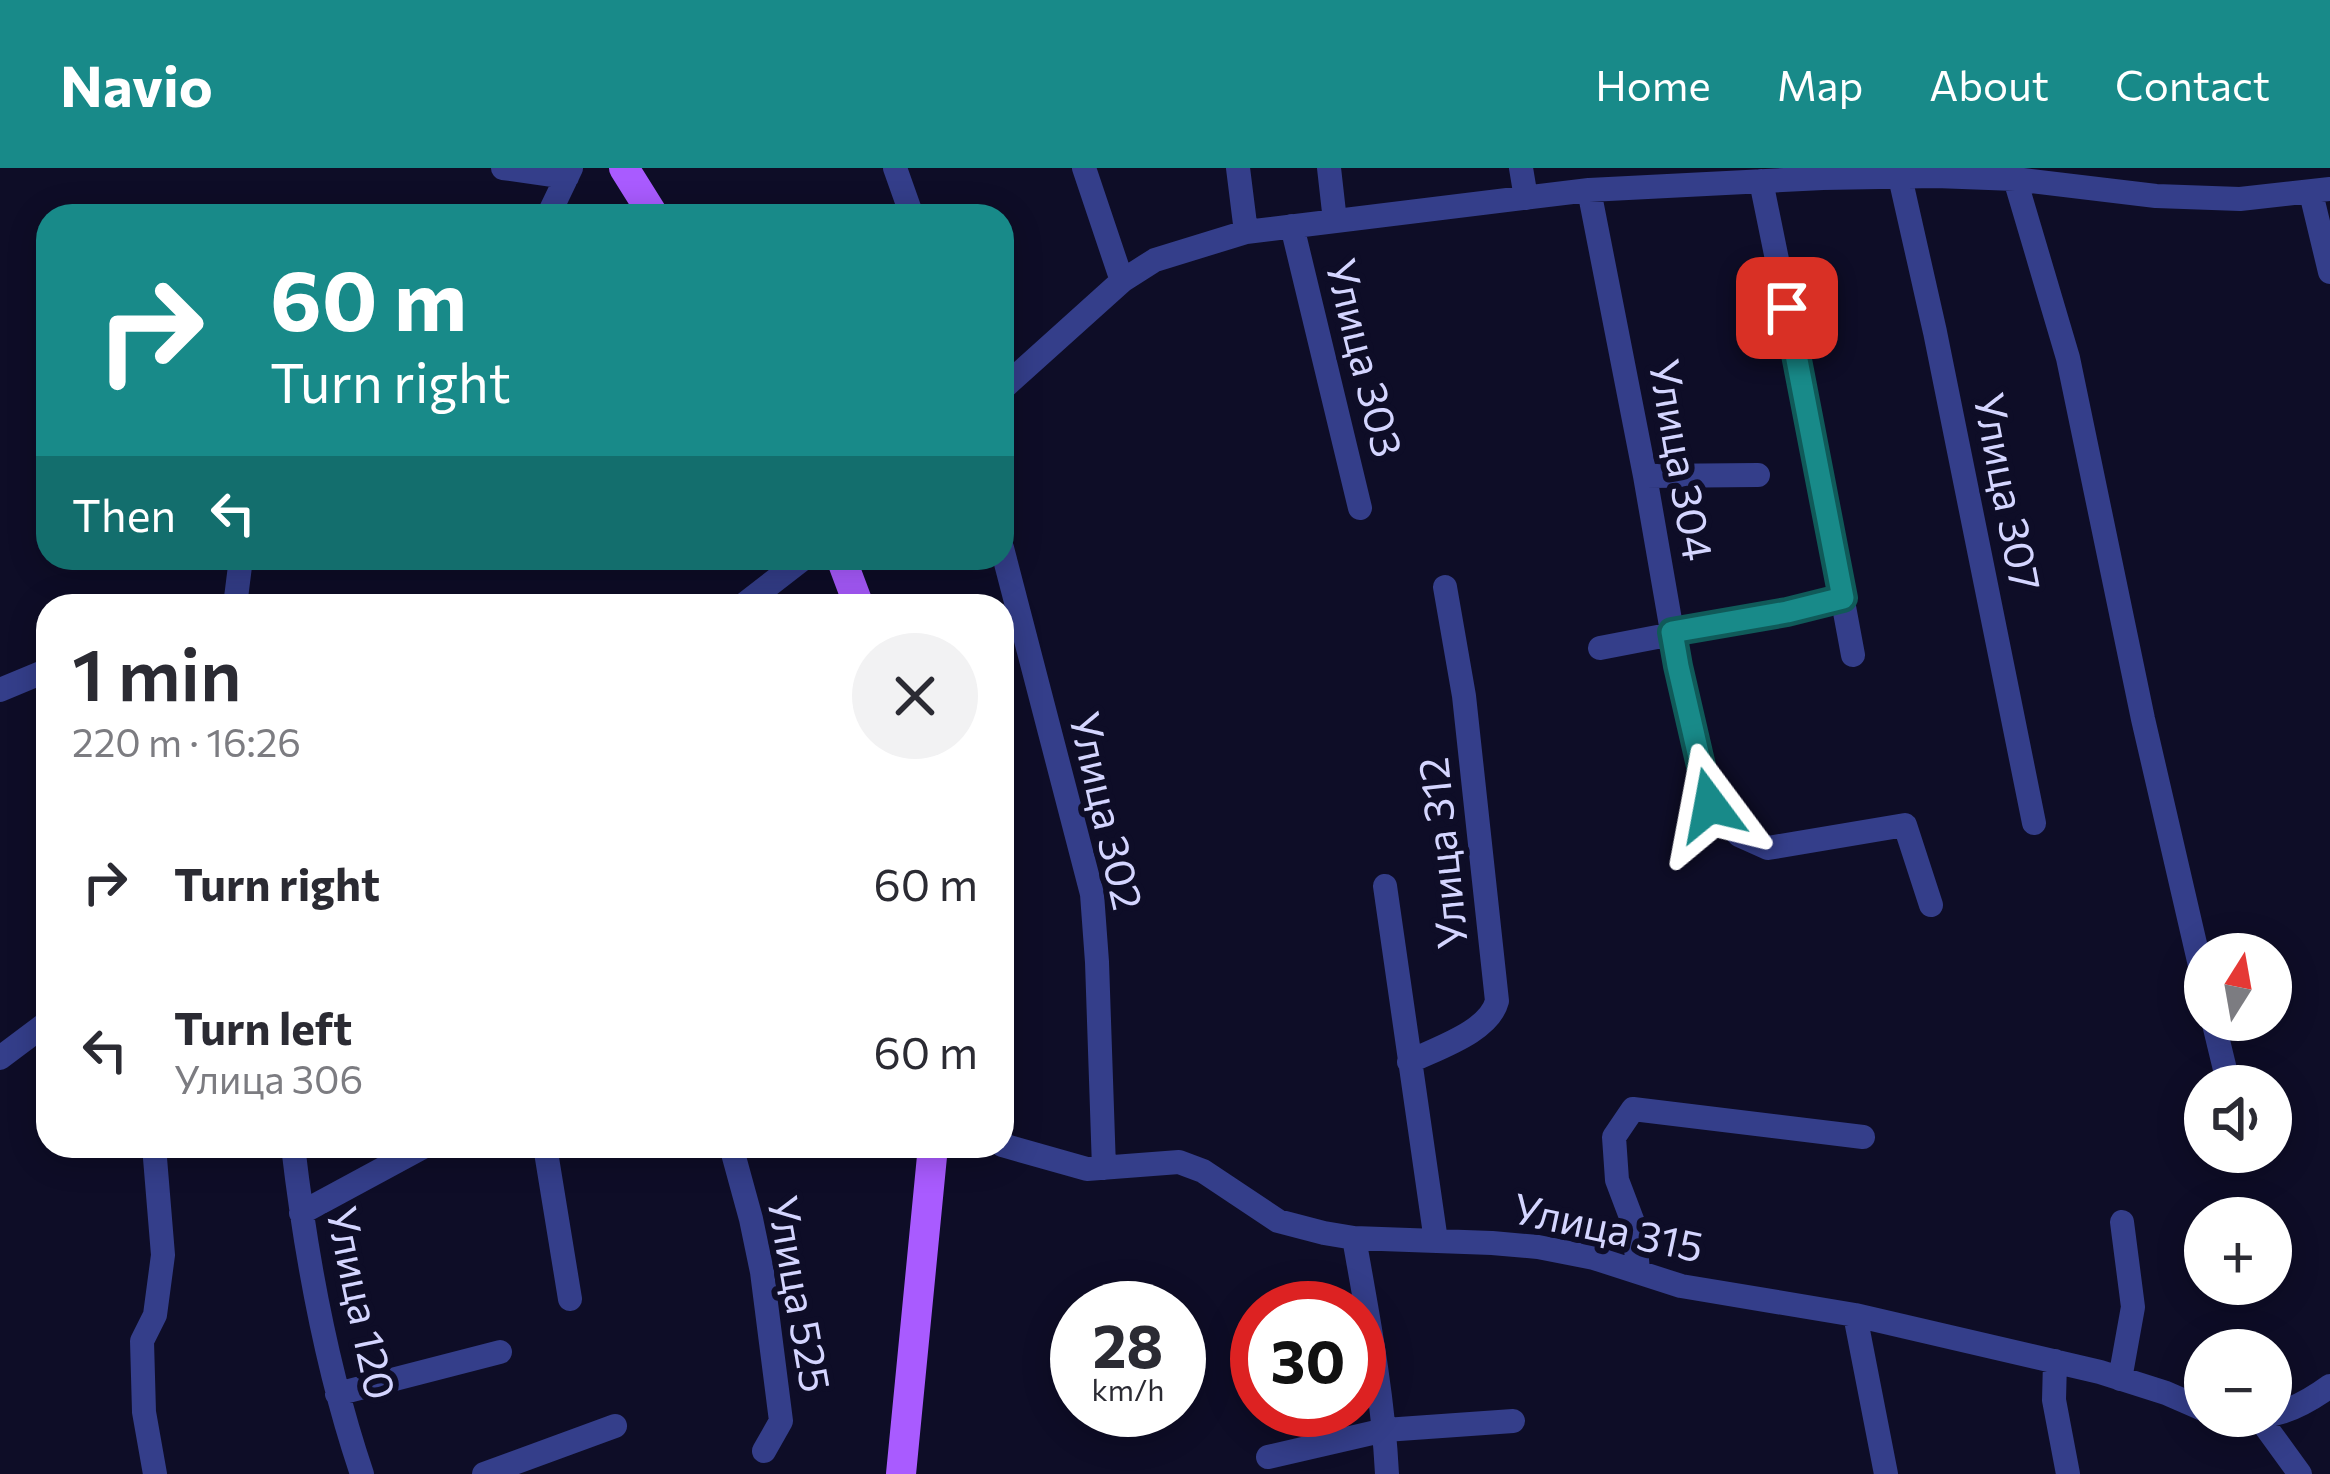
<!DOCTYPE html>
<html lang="en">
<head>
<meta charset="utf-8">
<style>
  :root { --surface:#fff; --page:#f2f2f3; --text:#2b2b33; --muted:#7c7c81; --accent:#188a89 }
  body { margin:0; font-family:Commissioner,sans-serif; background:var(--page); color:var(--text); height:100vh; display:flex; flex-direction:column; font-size:45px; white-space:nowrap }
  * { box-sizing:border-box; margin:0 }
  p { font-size:39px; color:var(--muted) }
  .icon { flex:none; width:66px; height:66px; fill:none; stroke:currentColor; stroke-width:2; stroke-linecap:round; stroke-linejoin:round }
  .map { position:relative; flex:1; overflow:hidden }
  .side { position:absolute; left:36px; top:426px; width:978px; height:564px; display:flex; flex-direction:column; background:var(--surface); border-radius:36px; box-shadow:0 6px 30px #0003 }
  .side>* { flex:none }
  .hud { position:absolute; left:36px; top:36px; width:978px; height:366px; border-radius:36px; box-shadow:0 6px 30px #0003; background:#188a89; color:#fff; overflow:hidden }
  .needle { width:78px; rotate:11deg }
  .controls { position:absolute; left:2184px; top:765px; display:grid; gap:24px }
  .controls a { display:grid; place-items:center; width:108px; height:108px; border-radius:50%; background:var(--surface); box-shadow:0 6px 30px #0003; font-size:60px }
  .speed { position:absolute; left:1050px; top:1113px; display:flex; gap:24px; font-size:60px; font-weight:700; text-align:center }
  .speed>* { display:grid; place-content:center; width:156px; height:156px; border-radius:50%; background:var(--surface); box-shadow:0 6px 30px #0003; line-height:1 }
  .speed small { font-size:30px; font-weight:400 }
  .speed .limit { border:18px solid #d22; background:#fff; color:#111 }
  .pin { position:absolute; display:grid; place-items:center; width:102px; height:102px; color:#fff; margin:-51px; border-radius:24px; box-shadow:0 6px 18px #0006 }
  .me { position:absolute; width:132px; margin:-66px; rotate:347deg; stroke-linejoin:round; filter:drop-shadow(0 0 9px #0008) }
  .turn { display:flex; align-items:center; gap:42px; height:252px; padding:0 36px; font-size:54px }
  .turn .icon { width:156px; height:156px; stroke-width:2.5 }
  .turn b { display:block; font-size:84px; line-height:102px }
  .then { display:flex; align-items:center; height:114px; padding:0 36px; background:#0003; gap:24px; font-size:45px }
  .round { display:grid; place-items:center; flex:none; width:126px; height:126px; border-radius:63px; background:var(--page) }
  .overview { display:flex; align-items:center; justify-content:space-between; height:204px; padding:0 36px }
  h1 { font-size:72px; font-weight:600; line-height:90px }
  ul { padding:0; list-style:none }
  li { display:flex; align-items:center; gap:36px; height:168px; padding:0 36px }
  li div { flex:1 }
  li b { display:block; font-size:45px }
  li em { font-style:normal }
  header { display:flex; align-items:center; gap:72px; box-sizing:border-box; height:168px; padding:0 60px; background:var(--accent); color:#fff }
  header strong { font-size:57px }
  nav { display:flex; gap:66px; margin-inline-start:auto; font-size:42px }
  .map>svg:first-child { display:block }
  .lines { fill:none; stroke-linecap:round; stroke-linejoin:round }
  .minor { stroke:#343e8a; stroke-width:24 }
  .major { stroke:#a95bff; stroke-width:30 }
  .route-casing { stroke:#105a59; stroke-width:30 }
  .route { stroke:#188a89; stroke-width:21 }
  .labels { text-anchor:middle; stroke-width:12; stroke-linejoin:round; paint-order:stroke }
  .street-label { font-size:42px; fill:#d4d5ff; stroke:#0e0d27 }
</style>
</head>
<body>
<header>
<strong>Navio</strong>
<nav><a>Home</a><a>Map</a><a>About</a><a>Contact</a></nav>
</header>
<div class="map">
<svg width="2330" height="1306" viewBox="0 0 2330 1306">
  <rect width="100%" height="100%" fill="#0e0d27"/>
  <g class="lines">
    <!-- minor -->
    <path class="minor" d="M503 0 567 9
      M895 0 912 48
      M1084 0 1122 113
      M1238 0 1246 64
      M1329 0 1335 53
      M1521 0 1526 30
      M1900 9 1935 164 2034 655
      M2015 11 2068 190 2143 551 2205 819
      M1761 13 1804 224 1853 487
      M1589 22 1645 308 1678 498 1710 637 1739 667 1768 680 1905 657 1931 737
      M2311 25 2330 104
      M548 48 571 0
      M1292 58 1360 340
      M1002 221 1122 113 1155 92 1246 64 1589 22 1823 10 1936 8 2015 11 2156 28 2240 31 2330 21
      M1645 308 1758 307
      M1002 380 1092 726 1097 794 1104 1000
      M235 438 241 390
      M742 438 804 390
      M1600 480 1787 444 1843 430
      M0 522 48 502
      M1385 718 1436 1073
      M2213 852 2229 918
      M0 890 48 854
      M1409 894C1437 880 1489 864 1497 833L1464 528 1445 419
      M1002 977 1087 1001 1179 994 1203 1003 1278 1053 1324 1065 1354 1070 1492 1075 1538 1079 1594 1090 1681 1118 1855 1147 2100 1204 2166 1225 2205 1242
      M154 978 163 1087 155 1147 142 1173 144 1244 155 1306
      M293 978C306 1089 326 1200 362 1306
      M545 978 570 1131
      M731 978 751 1051 762 1104 781 1253 764 1283
      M301 1045 425 978
      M1354 1070C1368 1149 1383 1226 1387 1306
      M1638 1103 1634 1057 1617 1012 1614 969 1633 941 1863 969
      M1855 1147 1886 1306
      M2055 1193 2054 1232 2068 1306
      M2120 1211 2133 1139 2122 1054
      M337 1226 500 1184
      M2229 1248C2269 1253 2297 1242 2330 1218
      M2260 1251 2300 1306
      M1268 1289 1385 1262 1513 1253
      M484 1306 615 1258"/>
    <!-- major -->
    <path class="major" d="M624 0 654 48
      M841 390 859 438
      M901 1306 933 978"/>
  </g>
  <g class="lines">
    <defs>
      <path id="route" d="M1710 637 1678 498 1672 464 1787 444 1843 430 1787 140"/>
    </defs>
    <!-- route casing -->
    <use href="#route" class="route-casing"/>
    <!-- route -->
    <use href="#route" class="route"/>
  </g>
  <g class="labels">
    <!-- street labels -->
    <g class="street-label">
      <text transform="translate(1364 190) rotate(76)" y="15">Улица 303</text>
      <text transform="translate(1681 292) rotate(80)" y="15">Улица 304</text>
      <text transform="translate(2007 324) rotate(79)" y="15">Улица 307</text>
      <text transform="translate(1106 643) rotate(77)" y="15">Улица 302</text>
      <text transform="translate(1443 685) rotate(-96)" y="15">Улица 312</text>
      <text transform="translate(1608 1060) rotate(12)" y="15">Улица 315</text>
      <text transform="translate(799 1126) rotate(80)" y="15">Улица 525</text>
      <text transform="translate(361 1135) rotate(78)" y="15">Улица 120</text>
    </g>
  </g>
</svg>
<div class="controls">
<a><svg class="needle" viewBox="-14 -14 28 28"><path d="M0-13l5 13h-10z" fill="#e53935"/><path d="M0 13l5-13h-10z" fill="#7c7c81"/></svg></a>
<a><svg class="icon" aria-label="sound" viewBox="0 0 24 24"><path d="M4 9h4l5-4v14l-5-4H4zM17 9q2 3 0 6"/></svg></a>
<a>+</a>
<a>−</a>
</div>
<div class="speed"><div>28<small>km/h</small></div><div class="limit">30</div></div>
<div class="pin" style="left:1787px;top:140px;background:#d93025"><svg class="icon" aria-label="arrive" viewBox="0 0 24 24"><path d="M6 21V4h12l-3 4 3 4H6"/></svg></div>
<svg class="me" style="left:1710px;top:637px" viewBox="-20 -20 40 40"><path d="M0-17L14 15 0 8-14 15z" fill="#188a89" stroke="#fff" stroke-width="4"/></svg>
<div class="hud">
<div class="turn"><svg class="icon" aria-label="right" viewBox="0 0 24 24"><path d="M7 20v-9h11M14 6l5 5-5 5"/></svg><div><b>60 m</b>Turn right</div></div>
<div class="then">Then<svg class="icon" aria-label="left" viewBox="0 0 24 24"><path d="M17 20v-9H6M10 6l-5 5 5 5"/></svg></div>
</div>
<section class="side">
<div class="overview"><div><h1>1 min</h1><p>220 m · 16:26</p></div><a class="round"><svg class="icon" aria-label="close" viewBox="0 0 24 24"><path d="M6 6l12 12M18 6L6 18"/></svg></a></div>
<ul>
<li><svg class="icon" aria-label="right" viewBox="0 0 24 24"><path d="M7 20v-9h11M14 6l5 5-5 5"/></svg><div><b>Turn right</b></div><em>60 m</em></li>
<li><svg class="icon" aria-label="left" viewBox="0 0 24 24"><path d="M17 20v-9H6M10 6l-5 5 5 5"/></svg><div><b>Turn left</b><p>Улица 306</p></div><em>60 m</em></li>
</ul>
</section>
</div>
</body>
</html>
